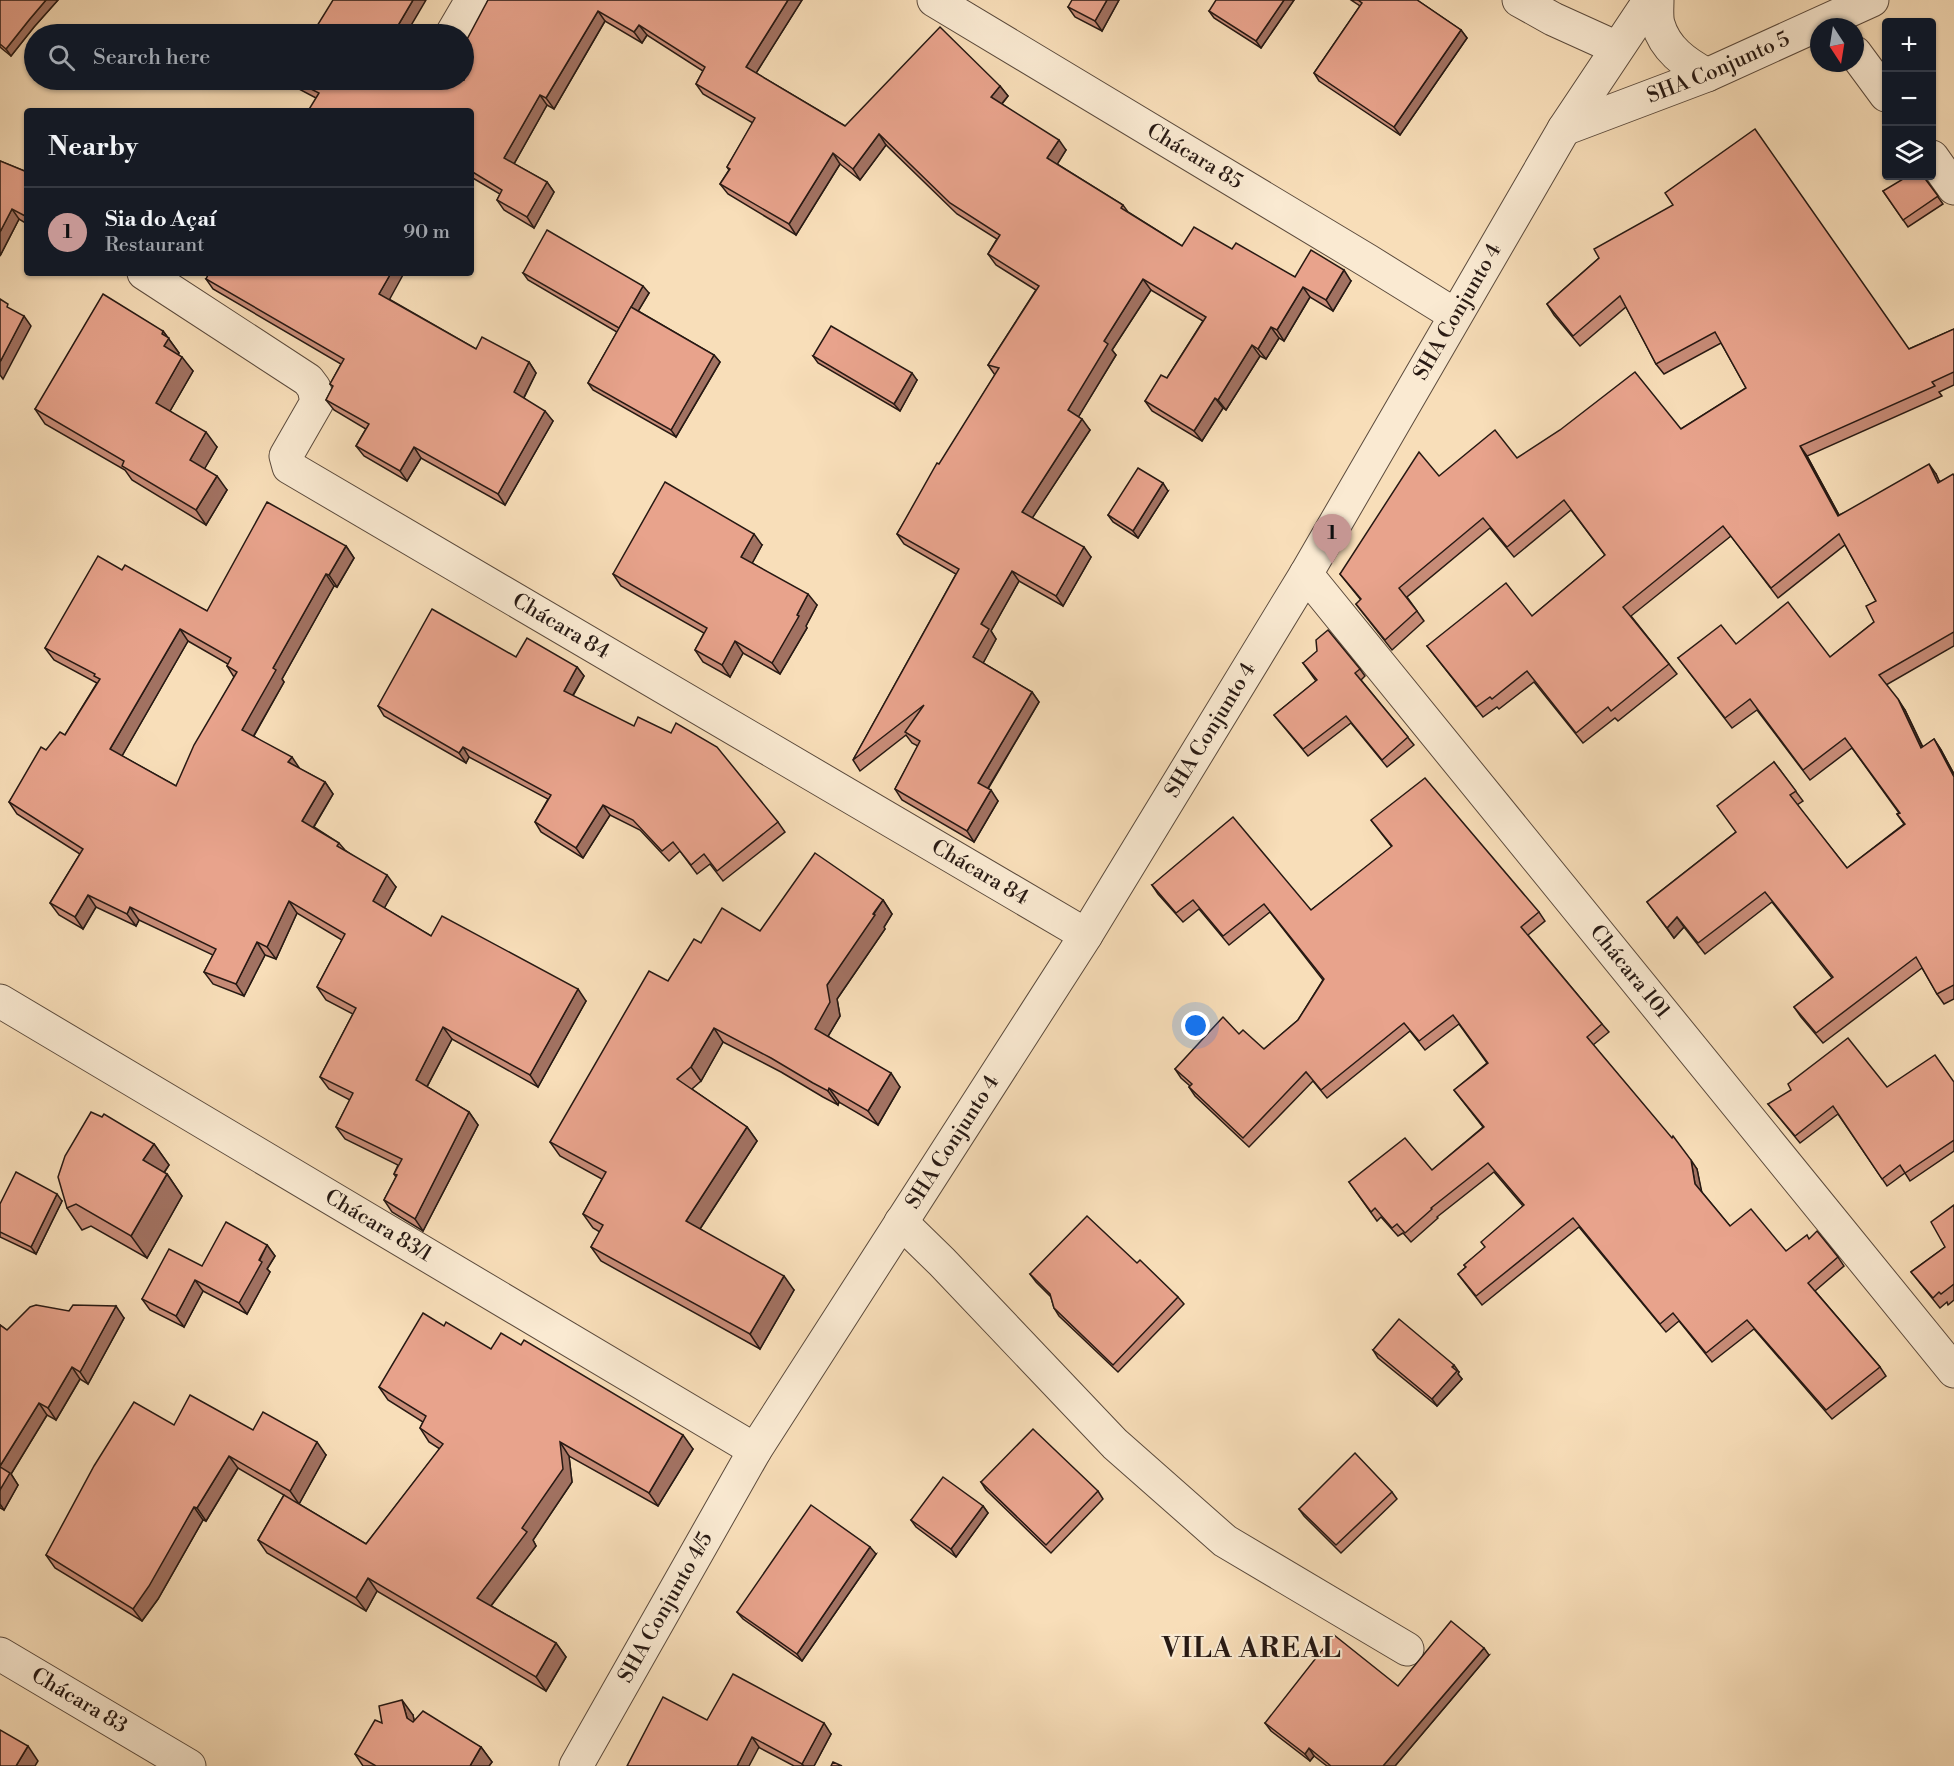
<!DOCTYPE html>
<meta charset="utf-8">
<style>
body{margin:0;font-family:"Libre Bodoni",serif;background:#20242c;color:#f1f3f6}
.controls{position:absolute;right:18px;top:18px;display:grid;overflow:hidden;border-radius:6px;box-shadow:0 2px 4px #0004}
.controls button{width:54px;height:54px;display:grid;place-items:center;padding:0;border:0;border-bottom:2px solid #363941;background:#171b24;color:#f1f3f6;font:30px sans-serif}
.compass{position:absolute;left:1810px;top:18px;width:54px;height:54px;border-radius:50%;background:#171b24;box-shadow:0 2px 4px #0004;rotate:168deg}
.you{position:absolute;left:1196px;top:1026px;width:21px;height:21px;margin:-15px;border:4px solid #fff;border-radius:50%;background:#1a73e8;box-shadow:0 0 0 9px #1a73e833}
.badge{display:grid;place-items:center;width:39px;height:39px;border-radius:50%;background:#c59692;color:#111;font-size:20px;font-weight:700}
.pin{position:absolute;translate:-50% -50px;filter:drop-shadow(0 2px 3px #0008)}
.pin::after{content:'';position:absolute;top:32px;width:21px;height:18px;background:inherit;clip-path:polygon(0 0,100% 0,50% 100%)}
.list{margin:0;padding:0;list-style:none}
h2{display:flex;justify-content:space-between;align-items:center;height:78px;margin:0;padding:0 24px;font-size:26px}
h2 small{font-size:20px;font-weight:400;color:#9ea1a6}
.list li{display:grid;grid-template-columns:39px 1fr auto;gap:18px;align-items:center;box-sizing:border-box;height:90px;padding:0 24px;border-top:2px solid #363941}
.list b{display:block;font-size:22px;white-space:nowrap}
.list p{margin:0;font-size:20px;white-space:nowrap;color:#9ea1a6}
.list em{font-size:20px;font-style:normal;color:#9ea1a6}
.icon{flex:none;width:33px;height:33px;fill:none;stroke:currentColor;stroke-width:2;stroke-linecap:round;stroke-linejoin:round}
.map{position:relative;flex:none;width:1954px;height:1766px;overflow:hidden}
.search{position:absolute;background:#171b24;box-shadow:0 2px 4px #0004;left:24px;top:24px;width:450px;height:66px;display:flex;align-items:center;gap:15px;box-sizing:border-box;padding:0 21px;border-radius:33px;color:#9ea1a6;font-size:22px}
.panel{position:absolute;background:#171b24;box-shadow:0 2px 4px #0004;left:24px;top:108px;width:450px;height:168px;border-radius:6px}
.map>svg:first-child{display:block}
</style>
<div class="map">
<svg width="1954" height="1766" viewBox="0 0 1954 1766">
<rect width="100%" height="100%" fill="#f8deb9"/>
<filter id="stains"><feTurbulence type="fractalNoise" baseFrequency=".00333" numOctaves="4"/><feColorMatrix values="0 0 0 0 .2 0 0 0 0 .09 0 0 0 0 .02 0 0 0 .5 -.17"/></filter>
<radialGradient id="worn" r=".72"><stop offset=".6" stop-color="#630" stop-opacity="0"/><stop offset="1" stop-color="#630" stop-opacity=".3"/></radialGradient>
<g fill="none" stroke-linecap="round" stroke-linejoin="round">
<defs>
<g id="minor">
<path id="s1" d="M934,0L1368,261L1455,315"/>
<path d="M1519,0L1553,19L1617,48"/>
<path d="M452,34L472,0"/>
<path d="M1855,53L1886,95"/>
<path d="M1932,157L1954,188"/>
<path id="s2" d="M144,273L308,380L314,388L317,402L286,456L289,467L1086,935"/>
<path id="s3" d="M1306,574L1954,1371"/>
<path id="s4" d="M0,1001L755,1450"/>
<path d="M901,1222L942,1262L1115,1444L1225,1541L1407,1649"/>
<path id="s5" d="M0,1654L189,1766"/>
</g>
<g id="tertiary">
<path d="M1657,0C1657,7 1656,17 1658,24C1665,49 1685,63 1707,75"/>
<path id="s6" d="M1564,129L1707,75L1872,0"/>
<path id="s7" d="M576,1766L755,1450L1086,935L1306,574L1564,129L1650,0"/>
</g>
</defs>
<use href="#minor" stroke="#5b4a3c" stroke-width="35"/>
<use href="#tertiary" stroke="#5b4a3c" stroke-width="35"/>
<use href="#minor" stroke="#faead2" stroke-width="33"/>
<use href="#tertiary" stroke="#faead2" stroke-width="33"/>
</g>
<g fill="#c88c78" stroke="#271913" stroke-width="1.5" fill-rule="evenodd">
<path d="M0,0H58L34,27L11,56L0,47Z"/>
<path d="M488,0H802L756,73L845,126L1000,86L1008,96L1002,104L1066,150L1057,164L1123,205L1128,212L1182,246L1232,249L1295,277L1351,281L1333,311L1310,297L1284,341L1279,338L1266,359L1260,356L1226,410L1223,408L1202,441L1152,411L1145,401L1167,378L1203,321L1151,290L1112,350L1116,355L1078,417L1090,430L1032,518L1091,557L1063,606L1019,581L991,631L996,639L983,663L1032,692L1039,702L988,789L998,801L974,842L902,800L895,789L918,746L912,743L906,735L860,771L853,760L956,574L904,544L897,534L995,375L988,365L1036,290L996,265L988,254L997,239L957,214L886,145L860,180L840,164L796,235L728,194L720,184L729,170L727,167L753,123L703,94L696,84L703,71L647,35L642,43L605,21L554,109L547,105L514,164L547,182L554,192L534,228L504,210L497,200L500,194L471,177V111L316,98L295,87L290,80H464Z"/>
<path d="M1119,0L1102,31L1075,17L1068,7Z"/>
<path d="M1294,0L1261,48L1214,18L1209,11Z"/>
<path d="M1351,0H1417L1461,30L1467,38L1400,135L1319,81L1314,73L1360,6Z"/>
<path d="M0,161L27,172V224L19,219L0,256Z"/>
<path d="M1923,176L1943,204L1908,227L1883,191Z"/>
<path d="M1599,258L1909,349L1954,329V385L1939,392L1942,396L1807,456L1839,515L1936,474L1939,482L1954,476V646L1886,685L1905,710L1923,747L1934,739L1941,750L1954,774V999L1944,1004L1937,994L1922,968L1823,1043L1801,1017L1794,1007L1832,978L1772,902L1705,954L1684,927L1674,938L1647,902L1736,832L1774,762L1803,801L1797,805L1847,868L1904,824L1897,814L1899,813L1852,748L1810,780L1757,710L1732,728L1678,658L1736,644L1830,657L1874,622L1876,601L1845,545L1778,598L1731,536L1631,616L1677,674L1618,721L1615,718L1583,743L1534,682L1499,709L1497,707L1483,717L1427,646L1532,616L1605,555L1571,510L1514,557L1490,528L1407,597L1424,621L1392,650L1356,604L1361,600L1340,574L1439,476L1517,458L1681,429L1746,388L1721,343L1664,374L1656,364L1626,307L1580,346L1554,315L1547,304Z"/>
<path d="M523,273L649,293L638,311L714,355L720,362L676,437L593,390L588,383L617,332L528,280Z"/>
<path d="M206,279L389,299L476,349L529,362L536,373L524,398L553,421L505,505L421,458L407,481L364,456L356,446L366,429L334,410L326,400L333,387L330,384L341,364L213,289Z"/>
<path d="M163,331L179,353L178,354L193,371L170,411L217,447L204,469L227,490L206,525L132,480L125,470L45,424L35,409Z"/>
<path d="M813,356L917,380L900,411L818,363Z"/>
<path d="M1168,491L1138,538L1113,522L1108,515Z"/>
<path d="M762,545L752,563L817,605L806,626L807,628L780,674L743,653L730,677L703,662L695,650L704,633L621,586L613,574Z"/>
<path d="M346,546L354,558L337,587L334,586L282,679L284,682L254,736L300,769L325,782L333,794L314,827L339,843L345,850L396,887L384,908L431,936L586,1001L538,1087L452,1039L427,1087L469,1112L478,1125L423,1231L392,1212L384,1200L396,1177L394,1174L398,1165L345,1139L336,1127L350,1100L329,1089L320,1077L353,1014L326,1000L317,987L342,940L297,913L276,959L265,955L244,996L213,984L204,972L213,955L139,920L136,926L96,907L83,929L59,915L50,903L80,854L17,814L9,802L46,750L65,735L97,683L54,660L45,648L122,570L207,611ZM188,641L228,664L227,666L234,677L176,786L122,756Z"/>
<path d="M516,657L577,667L584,676L573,696L778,822L785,832L723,881L710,864L697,874L680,851L669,861L640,830L610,815L583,858L541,832L535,822L548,799L469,757L466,763L384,716L378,706Z"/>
<path d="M1303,663L1360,669L1365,676L1361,680L1414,745L1387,767L1351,723L1308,756L1274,715L1316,681Z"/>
<path d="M1371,820L1539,912L1545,921L1528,935L1602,1024L1609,1032L1593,1045L1697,1169L1701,1191L1730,1226L1786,1251L1809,1239L1838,1257L1844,1266L1815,1291L1880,1367L1886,1376L1832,1419L1754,1329L1712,1362L1679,1321L1666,1332L1579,1227L1482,1305L1458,1274L1466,1267L1464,1265L1485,1248L1523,1206L1494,1172L1437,1217L1438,1218L1411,1242L1403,1233L1398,1236L1381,1217L1377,1221L1349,1182L1432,1170L1483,1127L1454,1090L1487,1063L1459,1024L1425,1050L1410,1031L1327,1098L1313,1081L1249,1147L1195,1096L1189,1087L1190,1086L1181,1078L1175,1069L1239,1034L1264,1049L1298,1020L1323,980L1270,912L1229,945L1199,909L1183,922L1158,894L1152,885L1311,910L1392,847Z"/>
<path d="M883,900L892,914L884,927L885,929L837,999L840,1016L828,1036L900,1087L878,1125L839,1102L838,1105L823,1097L781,1072L723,1042L701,1081L692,1089L747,1127L757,1141L700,1229L794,1290L760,1349L601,1261L591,1247L600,1232L593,1228L583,1214L602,1179L560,1156L550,1142L668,981L701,943L760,931Z"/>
<path d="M1954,1082V1151L1910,1181L1905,1173L1887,1186L1838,1114L1800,1143L1768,1104L1887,1087Z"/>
<path d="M154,1144L169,1165L164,1173L167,1174L182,1196L147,1258L91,1226L82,1230L67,1208Z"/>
<path d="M62,1201L36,1254L0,1237V1204Z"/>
<path d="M1954,1205V1300L1948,1305L1947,1302L1940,1308L1911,1272L1945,1247Z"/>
<path d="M267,1245L275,1256L267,1269L270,1272L247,1314L203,1291L184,1327L150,1310L142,1299L202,1266Z"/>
<path d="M1137,1263L1178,1297L1184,1304L1118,1372L1059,1316L1054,1308L1051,1297L1036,1282L1030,1274Z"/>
<path d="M69,1311L124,1318L88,1384L80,1379L56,1420L47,1415L11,1474L18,1485L4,1510L0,1508V1325L7,1330Z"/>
<path d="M444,1326L693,1449L658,1506L569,1456L572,1482L533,1540L536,1546L491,1606L556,1643L566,1657L546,1691L377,1591L366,1611L267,1553L258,1540L284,1495L238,1468L206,1521L203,1520L158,1599L142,1621L55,1568L46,1555L174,1425L253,1430L326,1455L299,1504L366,1544L440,1449L429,1442L420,1428L423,1422L388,1400L379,1387Z"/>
<path d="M1373,1350L1459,1372L1458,1374L1462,1379L1437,1406L1378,1358Z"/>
<path d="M981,1482L1098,1491L1103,1499L1051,1553L986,1490Z"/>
<path d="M1392,1492L1397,1499L1341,1553L1304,1516L1299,1509Z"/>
<path d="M983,1506L988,1513L956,1557L916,1527L911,1520Z"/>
<path d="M876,1554L802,1661L743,1619L737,1612Z"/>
<path d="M1489,1655L1395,1766H1327L1314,1756L1310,1761L1271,1731L1265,1723L1398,1686Z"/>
<path d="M413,1715L414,1721L481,1747L492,1762L489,1766H363L355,1754L382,1723Z"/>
<path d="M707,1720L831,1734L814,1766H794Z"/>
</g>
<g fill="#a27262" stroke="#271913" stroke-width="1.5">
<path d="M46,0H58L34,27L11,56L6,49L29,20Z"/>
<path d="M413,0H426L406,34H393Z"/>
<path d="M788,0H802L753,78L746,67Z"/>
<path d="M1107,0H1119L1102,31L1095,21Z"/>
<path d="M1284,0H1294L1261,48L1256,41Z"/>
<path d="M598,11L605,21L554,109L546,98Z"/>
<path d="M639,25L647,35L642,43L634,32Z"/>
<path d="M1461,30L1467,38L1400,135L1394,127Z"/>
<path d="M1000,86L1008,96L999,107L991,97Z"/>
<path d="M540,95L547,105L511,169L504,158Z"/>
<path d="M879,134L886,145L860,180L853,169Z"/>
<path d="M1059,140L1066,150L1055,168L1047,158Z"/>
<path d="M833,153L840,164L796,235L789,224Z"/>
<path d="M547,182L554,192L534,228L527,217Z"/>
<path d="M12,209L19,219L0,256V232Z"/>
<path d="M1344,270L1351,281L1333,311L1326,300Z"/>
<path d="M391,273H404L387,304L379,294Z"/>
<path d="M1143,279L1151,290L1112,350L1116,355L1076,421L1068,410L1104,341Z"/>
<path d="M643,286L649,293L624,335L619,328Z"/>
<path d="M1303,287L1310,297L1284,341L1277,330Z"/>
<path d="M24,316L31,326L3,379L0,375V362Z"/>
<path d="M1271,327L1279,338L1266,359L1258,349Z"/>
<path d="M163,331L179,353L174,360L164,346L162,334Z"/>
<path d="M1252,345L1260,356L1226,410L1218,400Z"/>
<path d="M714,355L720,362L676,437L671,430Z"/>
<path d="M182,357L193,371L166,418L156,403Z"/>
<path d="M529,362L536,373L521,403L514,392Z"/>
<path d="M912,373L917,380L900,411L894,404Z"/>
<path d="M1215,398L1223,408L1202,441L1194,431Z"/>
<path d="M545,411L553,421L505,505L498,494Z"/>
<path d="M1082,419L1090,430L1029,523L1022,512Z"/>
<path d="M206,432L217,447L201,475L190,460Z"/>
<path d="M1800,446L1807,456L1845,526L1838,516Z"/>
<path d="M414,447L421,458L407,481L400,471Z"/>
<path d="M1929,464L1936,474L1945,493L1938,483Z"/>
<path d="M217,476L227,490L206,525L196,510Z"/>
<path d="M1163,483L1168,491L1138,538L1133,531Z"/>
<path d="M754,534L762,545L749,569L741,557Z"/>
<path d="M346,546L354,558L337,587L329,575Z"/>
<path d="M1084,547L1091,557L1063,606L1056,596Z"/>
<path d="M1012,571L1019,581L991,631L996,639L981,667L973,657L981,624Z"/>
<path d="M326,574L334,586L282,679L284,682L250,742L242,730L273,668Z"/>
<path d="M808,594L817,605L806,626L807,628L780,674L772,663Z"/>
<path d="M180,629L188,641L119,761L110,749Z"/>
<path d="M735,641L743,653L730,677L722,665Z"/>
<path d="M577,667L584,676L570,700L564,691Z"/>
<path d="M1032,692L1039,702L985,793L978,783Z"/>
<path d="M1898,699L1905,710L1928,759L1921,748Z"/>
<path d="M1934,739L1941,750L1954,774V777Z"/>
<path d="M463,747L469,757L466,763L459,753Z"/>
<path d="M292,757L300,769L288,762Z"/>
<path d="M325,782L333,794L310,833L302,821Z"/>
<path d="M991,790L998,801L974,842L967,831Z"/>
<path d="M603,805L610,815L583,858L576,848Z"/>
<path d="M387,875L396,887L381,914L373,901Z"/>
<path d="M88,895L96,907L83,929L75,917Z"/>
<path d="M883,900L892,914L884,927L885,929L837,999L840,1016L824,1043L815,1029L827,985Z"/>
<path d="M289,901L297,913L276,959L267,947Z"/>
<path d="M130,907L139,920L136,926L127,914Z"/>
<path d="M1677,917L1684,927L1674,938L1667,928Z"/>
<path d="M257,942L265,955L244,996L236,984Z"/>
<path d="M578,989L586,1001L538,1087L530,1075Z"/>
<path d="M443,1027L452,1039L424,1092L416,1080Z"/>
<path d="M714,1028L723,1042L701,1081L691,1067Z"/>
<path d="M891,1073L900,1087L878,1125L868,1111Z"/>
<path d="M829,1088L839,1102L838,1105L828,1091Z"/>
<path d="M469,1112L478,1125L423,1231L415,1219Z"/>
<path d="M747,1127L757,1141L696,1235L686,1221Z"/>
<path d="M154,1144L169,1165L158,1181L143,1160Z"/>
<path d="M1691,1160L1697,1169L1702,1193L1695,1184Z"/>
<path d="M167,1174L182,1196L147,1258L131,1236Z"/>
<path d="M57,1194L62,1201L36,1254L31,1247Z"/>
<path d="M267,1245L275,1256L267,1269L270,1272L247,1314L239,1303Z"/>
<path d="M784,1276L794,1290L760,1349L750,1334Z"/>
<path d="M195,1280L203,1291L184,1327L176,1316Z"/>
<path d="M116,1306L124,1318L88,1384L80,1372Z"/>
<path d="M1454,1365L1459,1372L1458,1374L1462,1379L1437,1406L1432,1399Z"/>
<path d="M72,1367L80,1379L56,1420L48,1408Z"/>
<path d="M39,1403L47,1415L11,1474L18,1485L4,1510L0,1504V1466Z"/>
<path d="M683,1435L693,1449L658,1506L649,1493Z"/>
<path d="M317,1442L326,1455L299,1504L290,1491Z"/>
<path d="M560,1442L569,1456L572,1482L533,1540L536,1546L487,1611L477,1598L522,1528Z"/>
<path d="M229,1456L238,1468L206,1521L197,1508Z"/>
<path d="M983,1506L988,1513L956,1557L951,1549Z"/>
<path d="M194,1507L203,1520L158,1599L142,1621L133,1609Z"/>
<path d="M870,1547L876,1554L802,1661L797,1654Z"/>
<path d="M368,1578L377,1591L366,1611L356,1598Z"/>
<path d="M556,1643L566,1657L546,1691L536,1677Z"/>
<path d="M1484,1648L1489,1655L1395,1766H1383Z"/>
<path d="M402,1700L413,1715L417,1733L407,1718Z"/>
<path d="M824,1723L831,1734L814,1766H804L802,1764Z"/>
<path d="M752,1737L759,1747L749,1766H737Z"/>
<path d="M28,1746L38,1761L35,1766H16Z"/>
<path d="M481,1747L492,1762L489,1766H470Z"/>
<path d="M1309,1748L1314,1756L1310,1761L1305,1754Z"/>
</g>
<g fill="#e8a38c" stroke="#271913" stroke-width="1.5" fill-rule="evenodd">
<path d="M0,0H46L29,20L6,49L0,44Z"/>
<path d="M333,0H413L393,34H312Z"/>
<path d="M488,0H788L746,67L845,126L940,27L1000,86L991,97L1059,140L1047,158L1123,205L1121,208L1182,246L1194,227L1232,249L1236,243L1295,277L1311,250L1344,270L1326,300L1303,287L1277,330L1271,327L1258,349L1252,345L1218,400L1215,398L1194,431L1145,401L1161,375L1167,378L1206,317L1143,279L1104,341L1108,344L1068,410L1082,419L1022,512L1084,547L1056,596L1012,571L981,624L989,629L973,657L1032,692L978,783L991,790L967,831L895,789L920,741L905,732L924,705L853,760L959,569L897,534L937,463L939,464L999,368L988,365L1039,286L988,254L1000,235L950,203L879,134L853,169L833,153L789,224L720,184L730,169L727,167L755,118L696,84L705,67L639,25L634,32L598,11L546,98L540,95L504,158L547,182L527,217L497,200L502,190L471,171V111H308L319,93L293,80H464V45Z"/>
<path d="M1072,0H1107L1095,21L1068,7Z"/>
<path d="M1216,0H1284L1256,41L1209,11Z"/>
<path d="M1358,0H1417L1461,30L1394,127L1314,73L1362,3Z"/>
<path d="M1755,129L1909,349L1954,329V372L1932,382L1935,386L1800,446L1838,516L1929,464L1938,483L1953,474L1954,476V632L1879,675L1898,699L1921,748L1934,739L1954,777V985L1937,994L1916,957L1816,1033L1794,1007L1833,977L1765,892L1698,943L1677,917L1667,928L1647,902L1736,832L1717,806L1774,762L1796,791L1790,795L1847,868L1905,824L1897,814L1900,813L1845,738L1803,770L1750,699L1725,718L1678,658L1721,625L1736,644L1788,602L1830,657L1874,622L1866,606L1876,601L1839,534L1771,588L1723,526L1623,607L1669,664L1611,711L1608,707L1576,733L1527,671L1492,699L1490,697L1476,707L1427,646L1506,583L1532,616L1605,555L1564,500L1507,547L1483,518L1399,588L1417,611L1385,640L1356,604L1361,599L1340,574L1419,452L1439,476L1495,430L1517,458L1560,430L1635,372L1681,429L1746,388L1715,332L1656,364L1620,296L1573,336L1547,304L1599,258L1594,249L1673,205L1665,193Z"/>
<path d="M0,161L27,172V217L12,209L0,232Z"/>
<path d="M1908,176H1923L1938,196L1903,220L1883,191Z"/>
<path d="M547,230L643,286L619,328L523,273Z"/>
<path d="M209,273H391L379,294L476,349L482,337L529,362L514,392L545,411L498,494L414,447L400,471L356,446L369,424L326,400L333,386L330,384L344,359L206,279Z"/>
<path d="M103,294L163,331L162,334L169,338L164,346L182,357L156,403L206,432L190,460L217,476L196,510L122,466L124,461L35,409Z"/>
<path d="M0,299L8,304L7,307L24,316L0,362Z"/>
<path d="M631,307L714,355L671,430L588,383Z"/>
<path d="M831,326L912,373L894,404L813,356Z"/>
<path d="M1138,468L1163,483L1133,531L1108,515Z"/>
<path d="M665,482L754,534L741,557L808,594L797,615L799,616L772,663L735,641L722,665L695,650L707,628L613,574Z"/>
<path d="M267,502L346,546L329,575L326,574L273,668L276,670L242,730L292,757L288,762L325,782L302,821L339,843L337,846L387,875L373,901L431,936L442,916L578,989L530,1075L443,1027L416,1080L469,1112L415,1219L384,1200L397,1175L394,1174L402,1159L336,1127L353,1093L320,1077L356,1008L317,987L345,934L289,901L267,947L257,942L236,984L204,972L216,949L130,907L127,914L88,895L75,917L50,903L83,849L9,802L41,747L46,750L60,732L65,735L100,679L94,676L95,674L45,648L98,556L122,570L125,565L207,611ZM180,629L231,658L227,666L237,672L194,745L176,786L110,749Z"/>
<path d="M432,609L516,657L527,638L577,667L564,691L634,726L638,717L671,733L676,723L717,747L778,822L717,871L704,854L691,865L673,842L662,851L633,820L603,805L576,848L535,822L551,795L463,747L459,753L378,706Z"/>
<path d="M1328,630L1360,669L1355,673L1408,737L1382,760L1346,716L1303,749L1274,715L1317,680L1303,663L1317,651L1316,640Z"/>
<path d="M1425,778L1539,912L1521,927L1602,1024L1587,1037L1672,1138L1673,1136L1691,1160L1695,1184L1730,1226L1751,1209L1786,1251L1807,1235L1809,1239L1817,1231L1838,1257L1808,1283L1880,1367L1826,1410L1747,1320L1706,1353L1673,1313L1660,1324L1573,1218L1476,1296L1458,1274L1466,1267L1464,1265L1485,1247L1481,1242L1524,1205L1488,1163L1431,1208L1432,1209L1405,1233L1397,1224L1392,1228L1375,1208L1371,1212L1349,1182L1405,1138L1432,1170L1484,1127L1454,1090L1488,1063L1453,1015L1419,1041L1404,1023L1321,1090L1306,1072L1243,1138L1189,1087L1192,1084L1175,1069L1223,1017L1239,1034L1243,1030L1264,1049L1298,1020L1324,979L1264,904L1223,936L1193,900L1176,913L1152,885L1233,817L1311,910L1392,846L1371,820Z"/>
<path d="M815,853L883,900L873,914L875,915L827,985L830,1002L815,1029L891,1073L868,1111L829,1088L828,1091L813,1083L771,1058L714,1028L691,1067L677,1079L747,1127L686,1221L784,1276L750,1334L591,1247L603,1225L583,1214L606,1172L550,1142L649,971L668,981L694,939L701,943L722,908L760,931Z"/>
<path d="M1848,1038L1887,1087L1935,1055L1954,1082V1140L1905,1173L1900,1165L1882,1179L1833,1106L1795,1136L1768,1104L1791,1090L1788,1084Z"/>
<path d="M91,1112L102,1117L104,1114L154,1144L143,1160L167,1174L131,1236L76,1204L67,1208L58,1177L65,1156Z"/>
<path d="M16,1172L57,1194L31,1247L0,1232V1204Z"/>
<path d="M1954,1205V1284L1941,1294L1939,1292L1933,1298L1911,1272L1945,1247L1931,1222Z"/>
<path d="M1087,1216L1137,1263L1140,1260L1178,1297L1113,1365L1054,1308L1050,1294L1030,1274Z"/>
<path d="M226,1222L267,1245L259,1260L262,1262L239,1303L195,1280L176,1316L142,1299L169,1249L202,1266Z"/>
<path d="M36,1305L69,1311L73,1305L116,1306L80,1372L72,1367L48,1408L39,1403L0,1466V1325L7,1330L30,1307Z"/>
<path d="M423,1313L444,1326L446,1322L491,1349L501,1333L521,1345L524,1340L683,1435L649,1493L560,1442L563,1469L522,1528L527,1532L477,1598L556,1643L536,1677L368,1578L356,1598L258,1540L284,1495L366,1544L443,1444L420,1428L426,1416L379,1387Z"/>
<path d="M1399,1319L1454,1365L1452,1367L1457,1371L1432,1399L1373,1350Z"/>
<path d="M190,1395L253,1430L263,1412L317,1442L290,1491L229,1456L197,1508L194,1507L149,1586L133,1609L46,1555L94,1466L134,1402L174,1425Z"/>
<path d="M1033,1429L1098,1491L1046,1545L981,1482Z"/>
<path d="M1355,1453L1392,1492L1336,1545L1299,1509Z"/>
<path d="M0,1467L10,1473L0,1490Z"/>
<path d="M943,1477L983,1506L951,1549L911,1520Z"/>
<path d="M811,1505L870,1547L797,1654L737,1612Z"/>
<path d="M1451,1621L1484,1648L1383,1766H1331L1309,1748L1305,1754L1265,1723L1334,1635L1398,1686Z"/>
<path d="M733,1674L824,1723L802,1764L752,1737L737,1766H627L663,1697L707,1720Z"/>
<path d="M402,1700L407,1718L413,1722L423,1711L481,1747L470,1766H376L355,1754L375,1720L382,1723L379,1706Z"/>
<path d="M0,1730L28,1746L16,1766H0Z"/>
<path d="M833,1762L842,1766H831Z"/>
</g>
<g text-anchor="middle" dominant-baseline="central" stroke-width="4.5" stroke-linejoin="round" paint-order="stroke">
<g font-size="21" fill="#271913" stroke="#faead2">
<text stroke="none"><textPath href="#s6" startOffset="166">SHA Conjunto 5</textPath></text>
<text stroke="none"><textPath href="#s1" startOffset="304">Chácara 85</textPath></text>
<text stroke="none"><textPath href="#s7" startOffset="1701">SHA Conjunto 4</textPath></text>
<text stroke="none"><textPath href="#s2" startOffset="609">Chácara 84</textPath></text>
<text stroke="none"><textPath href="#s7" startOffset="1215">SHA Conjunto 4</textPath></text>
<text stroke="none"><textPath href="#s2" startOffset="1095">Chácara 84</textPath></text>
<text stroke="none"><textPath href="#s3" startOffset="513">Chácara 101</textPath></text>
<text stroke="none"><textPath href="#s7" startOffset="729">SHA Conjunto 4</textPath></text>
<text stroke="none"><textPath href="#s4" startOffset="440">Chácara 83/1</textPath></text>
<text stroke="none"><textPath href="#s7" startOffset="182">SHA Conjunto 4/5</textPath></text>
<text stroke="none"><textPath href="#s5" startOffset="92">Chácara 83</textPath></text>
</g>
<g font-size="27" font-weight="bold" letter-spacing="1.5" fill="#271913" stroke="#faead2">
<text x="1252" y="1649">VILA AREAL</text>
</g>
</g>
<rect width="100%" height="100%" filter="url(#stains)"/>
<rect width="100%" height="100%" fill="url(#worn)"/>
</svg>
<div class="controls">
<button>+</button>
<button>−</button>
<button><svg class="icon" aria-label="layers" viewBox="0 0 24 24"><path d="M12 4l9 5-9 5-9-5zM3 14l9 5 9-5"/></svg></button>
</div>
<svg class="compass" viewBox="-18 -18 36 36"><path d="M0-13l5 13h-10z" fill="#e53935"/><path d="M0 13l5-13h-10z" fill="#9ea1a6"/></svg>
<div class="you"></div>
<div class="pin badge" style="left:1332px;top:564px">1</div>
<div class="search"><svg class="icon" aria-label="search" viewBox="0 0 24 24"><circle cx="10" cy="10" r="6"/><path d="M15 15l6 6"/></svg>Search here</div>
<section class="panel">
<h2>Nearby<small></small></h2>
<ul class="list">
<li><span class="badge">1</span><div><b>Sia do Açaí</b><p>Restaurant</p></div><em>90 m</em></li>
</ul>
</section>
</div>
